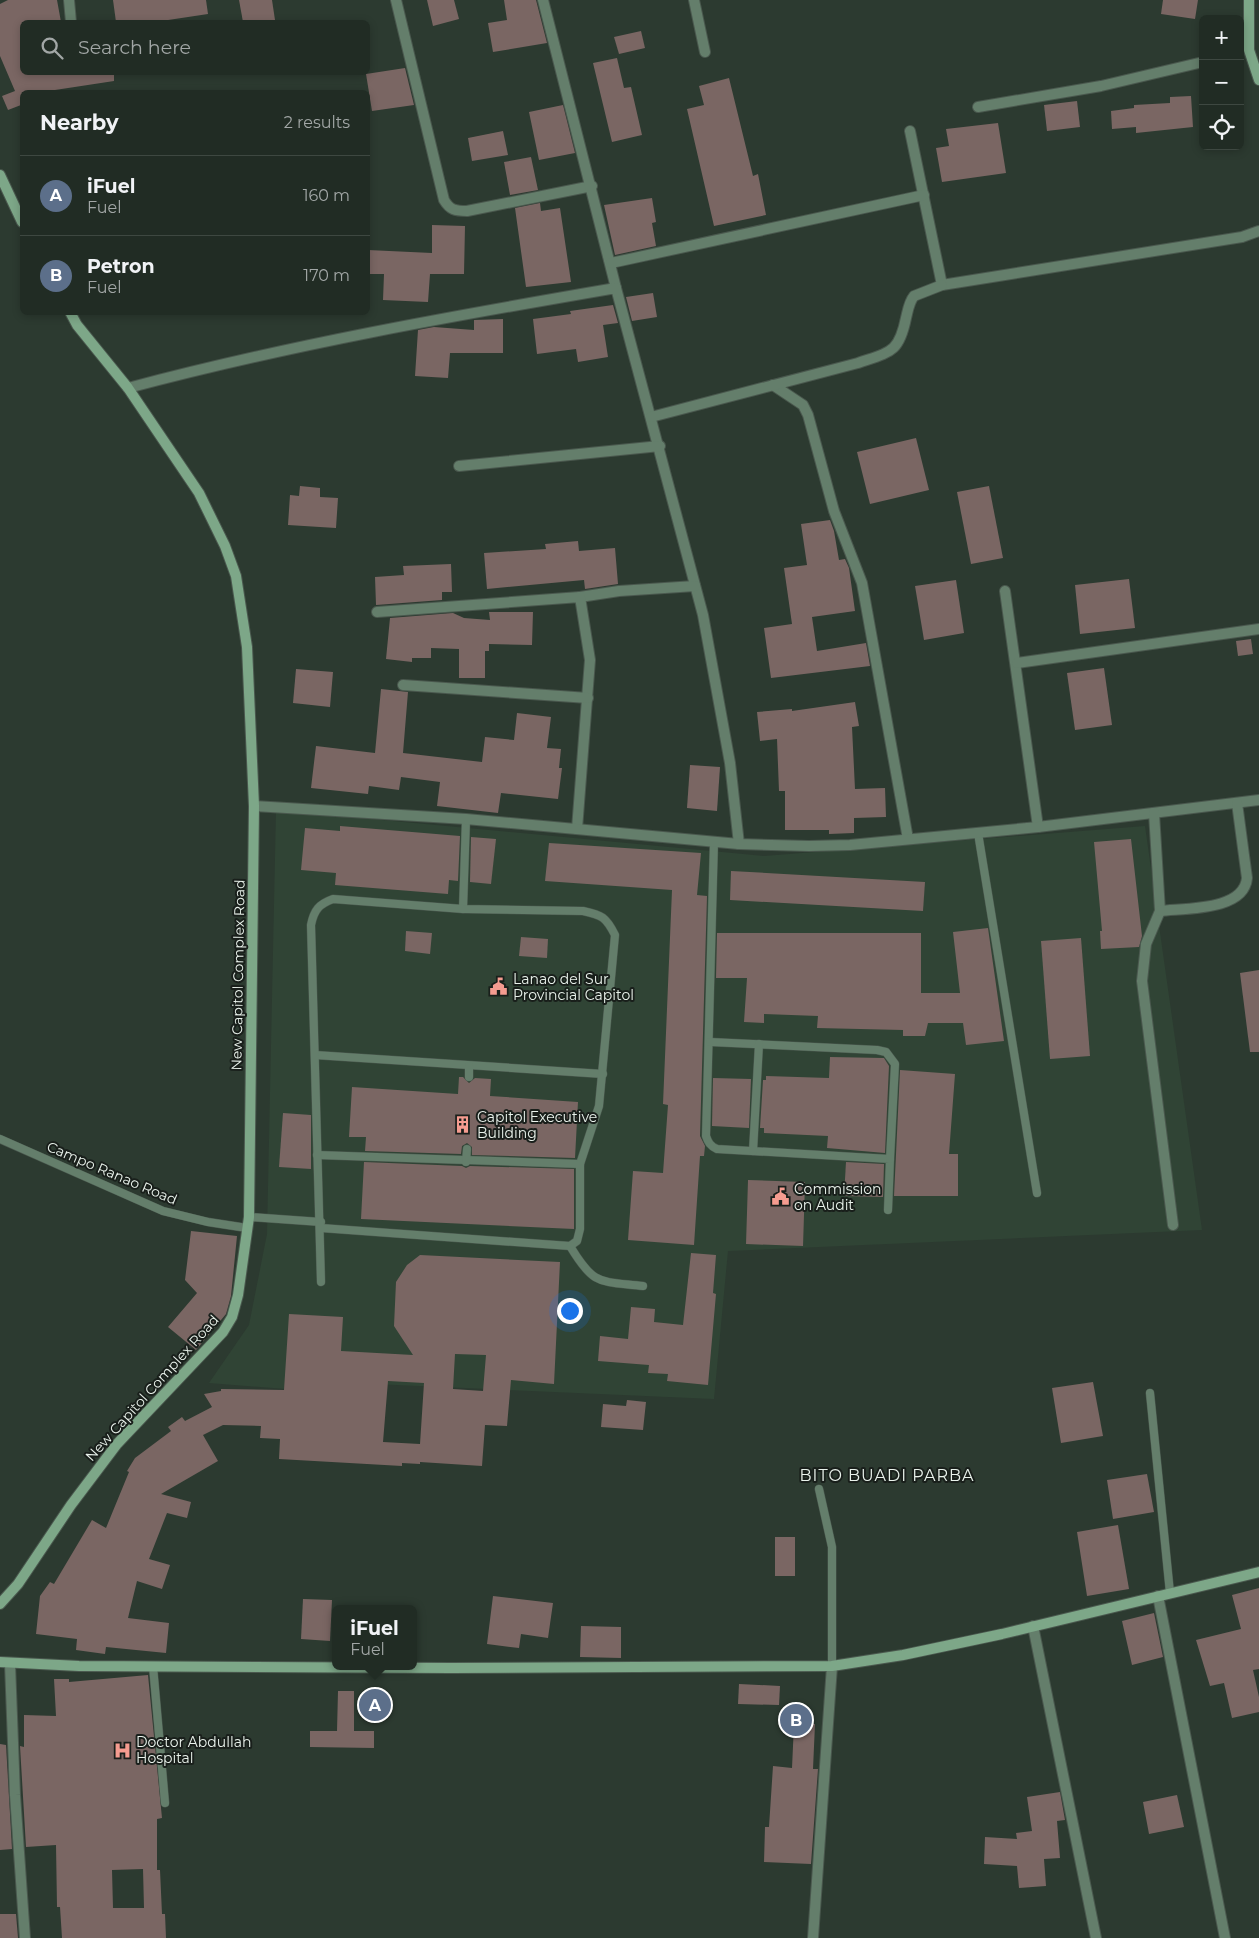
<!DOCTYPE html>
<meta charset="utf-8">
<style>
body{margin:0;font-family:Montserrat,sans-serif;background:#29342c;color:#f1f3f6}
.controls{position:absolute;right:15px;top:15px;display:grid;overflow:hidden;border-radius:8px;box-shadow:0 2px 8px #0003}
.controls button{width:45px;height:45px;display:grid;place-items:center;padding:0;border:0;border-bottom:1px solid #3e4841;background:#212c24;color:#f1f3f6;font:25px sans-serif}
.you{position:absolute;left:569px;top:1310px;width:18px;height:18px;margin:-12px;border:4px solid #fff;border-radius:50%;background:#1a73e8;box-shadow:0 0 0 8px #1a73e833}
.badge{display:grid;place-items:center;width:32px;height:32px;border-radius:50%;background:#8bbbb9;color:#fff;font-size:16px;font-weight:700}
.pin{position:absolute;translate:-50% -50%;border:2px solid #fff;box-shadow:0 1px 5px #0006}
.popup{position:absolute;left:332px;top:1605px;width:85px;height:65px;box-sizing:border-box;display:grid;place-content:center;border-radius:8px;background:#212c24;filter:drop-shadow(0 1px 4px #0005);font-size:16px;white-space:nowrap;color:#a2a7a6}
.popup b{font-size:19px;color:#f1f3f6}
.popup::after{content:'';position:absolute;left:50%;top:100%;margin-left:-10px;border:10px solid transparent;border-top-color:#212c24}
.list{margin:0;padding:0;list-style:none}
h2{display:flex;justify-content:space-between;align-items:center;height:65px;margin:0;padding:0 20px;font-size:21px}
h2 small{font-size:16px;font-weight:400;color:#a2a7a6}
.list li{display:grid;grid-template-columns:32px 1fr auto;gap:15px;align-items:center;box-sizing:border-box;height:80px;padding:0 20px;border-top:1px solid #3e4841}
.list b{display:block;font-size:19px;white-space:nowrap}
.list p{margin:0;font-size:16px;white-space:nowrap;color:#a2a7a6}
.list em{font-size:16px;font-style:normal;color:#a2a7a6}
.icon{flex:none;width:28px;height:28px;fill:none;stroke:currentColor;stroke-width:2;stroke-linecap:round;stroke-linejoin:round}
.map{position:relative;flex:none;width:1259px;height:1938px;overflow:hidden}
.search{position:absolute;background:#212c24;box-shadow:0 2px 8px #0003;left:20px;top:20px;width:350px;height:55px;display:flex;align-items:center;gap:12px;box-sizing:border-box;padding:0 18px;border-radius:8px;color:#a2a7a6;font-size:19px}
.panel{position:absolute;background:#212c24;box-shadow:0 2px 8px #0003;left:20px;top:90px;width:350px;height:225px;border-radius:8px}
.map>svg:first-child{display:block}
</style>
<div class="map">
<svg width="1259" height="1938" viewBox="0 0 1259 1938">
<rect width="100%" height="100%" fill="#2c3a30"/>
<path fill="#304435" d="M276,810L764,856L1145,826L1202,1230L728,1251L714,1399L351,1383L350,1394L209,1383L249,1325L267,1234Z"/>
<g fill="#7a6663" fill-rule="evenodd">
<path d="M8,0H57L61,22H22V72H114V81L42,92H22V109L21,105L8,110L2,96L15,91L0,56V4Z"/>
<path d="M113,0H206L208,14L155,22H116Z"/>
<path d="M239,0H272L275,20L243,22Z"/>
<path d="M427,0H454L459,19L433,26Z"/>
<path d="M504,0H536L547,43L493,52L488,23L507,20Z"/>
<path d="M1163,0H1198L1195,19L1161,14Z"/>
<path d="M641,31L645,48L619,54L614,37Z"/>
<path d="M617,58L624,88L631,87L642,135L612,142L593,63Z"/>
<path d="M405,68L414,105L372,111L366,74Z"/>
<path d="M729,78L753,176L758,174L766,215L714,226L687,109L704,105L699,86Z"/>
<path d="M1191,96L1193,127L1136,133V127L1112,129L1111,111L1134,108V105L1170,103V97Z"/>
<path d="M1077,101L1080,127L1047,131L1044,105Z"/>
<path d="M563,105L575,153L539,160L529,112Z"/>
<path d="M998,123L1006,173L942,182L936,148L949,146L946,129Z"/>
<path d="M503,131L508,155L472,161L468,138Z"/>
<path d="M531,157L538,190L510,195L504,162Z"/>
<path d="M652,198L656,222L652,223L656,246L615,255L604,205Z"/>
<path d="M540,203L541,211L560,208L571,282L526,287L515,208Z"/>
<path d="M432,225L465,226L464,274H430L428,302L383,300L384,274H368V250L432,253Z"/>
<path d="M653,293L657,317L632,321L626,297Z"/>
<path d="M613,305L618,323L603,325L608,357L578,362L576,349L537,354L533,319L571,314L570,311Z"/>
<path d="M503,319V353H450L448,378L415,376L418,330L434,327L474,330V320Z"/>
<path d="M916,438L929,490L870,504L857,452Z"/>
<path d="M300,486L320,488V497L338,498L336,528L288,525L290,495L299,496Z"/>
<path d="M989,486L1003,558L971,564L957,492Z"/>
<path d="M830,520L834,531L839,560L845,559L849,568L855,611L812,617L817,651L866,643L870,666L771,678L764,628L792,624L784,568L807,565L801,524Z"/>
<path d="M578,541L579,551L615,548L618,584L585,589L584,580L487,589L484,553L546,549L545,544Z"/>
<path d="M451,564L452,592H442V600L376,605L375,577L404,575L403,566Z"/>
<path d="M1129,579L1135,628L1080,634L1075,585Z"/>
<path d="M956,580L964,633L924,640L915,586Z"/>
<path d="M489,612H533L532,645L489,644V651H485V678H459V649L431,648V658H412V662L386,659L390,618L453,613L464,618L490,620Z"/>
<path d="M1251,639L1253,654L1238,656L1236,641Z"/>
<path d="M1104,668L1112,725L1075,730L1067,673Z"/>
<path d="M296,669L333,672L330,707L293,703Z"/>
<path d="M381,689L408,692L403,753L482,762L485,737L514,740L517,713L551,717L547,748L561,749L559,768H562L558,799L501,793L498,813L437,806L440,782L401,777L399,790L369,786L368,794L311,788L316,746L375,753Z"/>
<path d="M855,702L859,726L852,727L855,789L885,788L886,817L854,818V833L829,834V830H785V791H779L777,739L760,741L757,712L792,709V711Z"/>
<path d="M690,765L720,767L717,811L687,808Z"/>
<path d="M340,826L460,836L458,881L449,880L448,894L335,885L336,873L301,870L305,828L340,831Z"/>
<path d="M471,837L496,839L491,884L470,882Z"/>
<path d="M1131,839L1142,936L1139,947L1101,949L1100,931H1102L1094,842Z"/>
<path d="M549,843L701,853L697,895L707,896L700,1136L705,1146L704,1156H700L694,1245L628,1240L633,1171L663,1173L668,1105L663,1104L672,890L545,881Z"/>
<path d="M731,871L925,882L923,911L730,900Z"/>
<path d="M988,928L1004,1041L966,1045L963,1023H928L925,1036H903V1030L817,1028L818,1016L764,1014V1023L744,1022L747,978H716L717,933H921V993H960L953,932Z"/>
<path d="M406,931L432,933L430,954L405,951Z"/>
<path d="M521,937L548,939L547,958L519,956Z"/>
<path d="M1081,938L1090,1056L1050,1059L1041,941Z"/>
<path d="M1259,970V1052H1250L1240,973Z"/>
<path d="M830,1057L884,1058L889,1066L885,1153L827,1148L828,1136L764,1133V1128H760L763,1080H766V1076L829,1078Z"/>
<path d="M900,1070L955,1074L949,1154H958V1196H894Z"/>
<path d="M459,1077H463L469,1083L475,1078L491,1079L490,1096L578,1102L575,1158L472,1155V1147L467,1143L462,1146L461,1154L365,1151L366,1137H349L352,1087L458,1094Z"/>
<path d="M713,1078L751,1079L749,1128L712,1126Z"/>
<path d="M283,1113L311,1115V1169L279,1167Z"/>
<path d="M364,1162L462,1166L466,1168L470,1166L574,1169V1229L361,1219Z"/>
<path d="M846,1162L884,1164L883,1197L844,1196Z"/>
<path d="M748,1180L805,1182L803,1246L746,1244Z"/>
<path d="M191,1231L237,1236L231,1296L226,1314L196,1350L168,1327L197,1293L185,1280Z"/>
<path d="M691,1253L716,1255L713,1293L716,1294L708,1385L667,1381L668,1374L648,1373L649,1365L598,1361L600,1336L628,1339L631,1307L655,1309L654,1322L683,1325Z"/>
<path d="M420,1255L560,1262L554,1384L511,1380L507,1426L485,1425L482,1466L420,1462V1464L402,1463V1466L279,1459L280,1439L260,1438L261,1426L223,1425L203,1435L218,1461L161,1494L191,1502L187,1518L167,1513L149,1559L170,1565L162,1589L137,1581L128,1618L169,1623L166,1653L106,1647L105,1654L76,1650L77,1639L36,1634L40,1596L50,1582L54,1584L92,1520L106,1528L129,1472L127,1471L135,1458L171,1431L168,1427L182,1417L185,1421L212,1407L204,1394L221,1391V1389L284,1390L289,1314L343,1317L341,1351L413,1355L394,1326L396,1282L407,1265ZM455,1354L486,1355L483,1391L453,1389ZM388,1381L424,1383L420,1444L383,1442Z"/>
<path d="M1093,1382L1103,1436L1061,1443L1052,1388Z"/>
<path d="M627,1400L646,1402L643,1430L601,1427L603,1404L626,1406Z"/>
<path d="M1147,1474L1154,1512L1113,1519L1107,1480Z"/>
<path d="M1118,1525L1129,1589L1087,1596L1077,1532Z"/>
<rect x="775" y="1537" width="20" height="39"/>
<path d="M1259,1588V1669L1253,1670L1259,1697V1712L1232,1718L1224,1683L1210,1686L1196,1640L1241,1629L1232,1595Z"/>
<path d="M493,1596L553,1603L548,1638L521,1634L519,1648L487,1644Z"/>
<path d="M303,1599L332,1600L330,1641L301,1639Z"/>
<path d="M1154,1613L1163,1657L1132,1665L1122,1621Z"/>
<path d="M581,1626L621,1627V1658L580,1657Z"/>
<path d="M148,1675L162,1818L157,1819V1870H160L162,1914H165L166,1938H62L60,1907H57L56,1845L26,1847L20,1746L24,1747V1715L56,1716L54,1679H69V1682ZM143,1869L144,1908H113L112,1870Z"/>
<path d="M739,1684L780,1686L779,1705L738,1704Z"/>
<path d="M338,1691H354V1731H374V1748L310,1747V1731H337Z"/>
<path d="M794,1724H815L813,1769H818L811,1864L764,1862L765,1827H769L773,1766L792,1768Z"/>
<path d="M0,1744L6,1745L12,1849L0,1850Z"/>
<path d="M1060,1792L1065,1820L1057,1821L1060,1858L1044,1859L1046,1886L1019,1888L1017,1866L984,1864L985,1837L1017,1839L1016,1833L1032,1831L1027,1797Z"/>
<path d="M1177,1795L1184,1827L1149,1834L1143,1802Z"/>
<path d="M0,1914H16L18,1938H0Z"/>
</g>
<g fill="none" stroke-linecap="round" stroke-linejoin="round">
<defs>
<g id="lane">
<path d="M978,833L1037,1193"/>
<path d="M714,841L706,1136C708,1142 710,1146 717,1149L890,1159L888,1210"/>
<path d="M463,909L466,819"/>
<path d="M710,1042L877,1050L886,1052L895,1064L890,1159"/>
<path d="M315,1055L603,1074"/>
<path d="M469,1077V1066"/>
<path d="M0,1139L163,1211L208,1222L247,1228"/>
<path d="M753,1151L759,1044"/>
<path d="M317,1155L580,1164"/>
<path d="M466,1162L467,1149"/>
<path d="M249,1217L321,1222"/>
<path d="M321,1228L570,1246L577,1241L580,1229V1164L599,1106L615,935C606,917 602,915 583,911L463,909L333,899C319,904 314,910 311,925L321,1282"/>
<path d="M570,1246C594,1286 599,1281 643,1286"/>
<path d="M1150,1393L1170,1593"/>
<path d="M819,1489L832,1547V1666"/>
<path d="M153,1666L165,1803"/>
</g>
<g id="street">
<path d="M69,0L71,22"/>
<path d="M396,0L444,200C450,210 455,211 467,211L592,186"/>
<path d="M543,0L616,288"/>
<path d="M694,0L705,52"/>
<path d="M978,107L1101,86L1203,62"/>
<path d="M910,131L942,285L1242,237L1259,231"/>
<path d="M611,263L924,195"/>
<path d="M773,385L803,405L808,415L834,511L862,583L908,839"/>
<path d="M128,388C289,345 453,316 616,288L703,615L730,763L739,844"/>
<path d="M651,417L858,363C890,352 899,353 906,318C908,310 909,302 914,296L942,285"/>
<path d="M459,466L660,446"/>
<path d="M1005,591L1038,827"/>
<path d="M580,597L619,591L695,586"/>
<path d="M377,612L580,597L590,660L577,829"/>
<path d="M1017,663L1259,629"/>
<path d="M403,685L588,698"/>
<path d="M254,806L466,819L739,844L809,846L850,845L1038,827L1259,800"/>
<path d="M1154,813L1160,911L1146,944L1142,981L1173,1225"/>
<path d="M1160,911C1185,908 1244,911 1247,878L1237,803"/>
<path d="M1158,1596L1225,1938"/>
<path d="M1033,1626L1096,1938"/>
<path d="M10,1664L15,1795L25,1938"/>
<path d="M813,1938L832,1666"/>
</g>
<g id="secondary">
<path d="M1249,0V50L1259,80"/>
<path d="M0,175L22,222"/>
<path d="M0,1604L18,1584L71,1505L117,1444L223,1332L232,1317L238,1295L249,1217L254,806L247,647L236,576L225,546L199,493L128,388L77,325L70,312"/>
<path d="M0,1662L79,1666L451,1668L832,1666L903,1655L1002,1634L1259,1572"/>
</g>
</defs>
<use href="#lane" stroke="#4a584e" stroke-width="9"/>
<use href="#street" stroke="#4a584e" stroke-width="12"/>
<use href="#secondary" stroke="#4a584e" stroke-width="12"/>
<use href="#lane" stroke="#647e6b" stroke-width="8"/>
<use href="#street" stroke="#647e6b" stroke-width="10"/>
<use href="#secondary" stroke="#7da788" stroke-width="10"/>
</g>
<defs>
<symbol id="civic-bare" viewBox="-9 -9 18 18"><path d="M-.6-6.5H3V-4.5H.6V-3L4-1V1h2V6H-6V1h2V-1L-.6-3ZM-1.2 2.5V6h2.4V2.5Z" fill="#f59c90" stroke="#191f1b" stroke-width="2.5" paint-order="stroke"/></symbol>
<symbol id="building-bare" viewBox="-9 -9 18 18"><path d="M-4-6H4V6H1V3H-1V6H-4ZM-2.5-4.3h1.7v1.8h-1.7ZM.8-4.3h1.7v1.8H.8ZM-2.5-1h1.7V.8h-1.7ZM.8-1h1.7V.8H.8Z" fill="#f59c90" stroke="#191f1b" stroke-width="2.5" paint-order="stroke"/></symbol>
<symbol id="hospital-bare" viewBox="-9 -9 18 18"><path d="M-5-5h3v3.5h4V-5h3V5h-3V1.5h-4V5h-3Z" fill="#f59c90" stroke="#191f1b" stroke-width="2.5" paint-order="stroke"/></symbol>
</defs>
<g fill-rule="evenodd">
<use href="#civic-bare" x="486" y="974" width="25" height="25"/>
<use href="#building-bare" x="450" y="1112" width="25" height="25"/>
<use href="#civic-bare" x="768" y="1184" width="25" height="25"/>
<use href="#hospital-bare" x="110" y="1738" width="25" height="25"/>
</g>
<g text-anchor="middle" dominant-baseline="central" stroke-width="4" stroke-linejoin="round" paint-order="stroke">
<g font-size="14" fill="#eaf3ec" stroke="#191f1b">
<text transform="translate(238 975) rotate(-89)">New Capitol Complex Road</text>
<text transform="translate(112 1173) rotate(23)">Campo Ranao Road</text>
<text transform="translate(152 1388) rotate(-48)">New Capitol Complex Road</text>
</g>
<g font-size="14" fill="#eaf3ec" stroke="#191f1b" text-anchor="start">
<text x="513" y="979">Lanao del Sur<tspan x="513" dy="16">Provincial Capitol</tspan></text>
<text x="477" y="1117">Capitol Executive<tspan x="477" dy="16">Building</tspan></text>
<text x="794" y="1189">Commission<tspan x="794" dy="16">on Audit</tspan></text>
<text x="136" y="1742">Doctor Abdullah<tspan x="136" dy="16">Hospital</tspan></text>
</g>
<g font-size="16" letter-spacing="1" fill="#eaf3ec" stroke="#191f1b">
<text x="887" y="1475">BITO BUADI PARBA</text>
</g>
</g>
</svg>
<div class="controls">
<button>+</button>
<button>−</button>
<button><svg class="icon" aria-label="locate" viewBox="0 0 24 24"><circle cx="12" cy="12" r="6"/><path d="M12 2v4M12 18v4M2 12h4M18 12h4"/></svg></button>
</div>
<div class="you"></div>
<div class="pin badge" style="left:375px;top:1705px;background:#5c6f8a">A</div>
<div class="popup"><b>iFuel</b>Fuel</div>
<div class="pin badge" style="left:796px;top:1720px;background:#5c6f8a">B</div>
<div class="search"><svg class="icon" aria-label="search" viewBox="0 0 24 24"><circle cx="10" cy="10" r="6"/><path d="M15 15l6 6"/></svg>Search here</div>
<section class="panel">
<h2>Nearby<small>2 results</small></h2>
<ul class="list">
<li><span class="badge" style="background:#5c6f8a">A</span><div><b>iFuel</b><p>Fuel</p></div><em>160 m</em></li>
<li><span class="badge" style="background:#5c6f8a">B</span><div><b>Petron</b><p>Fuel</p></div><em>170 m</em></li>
</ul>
</section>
</div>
